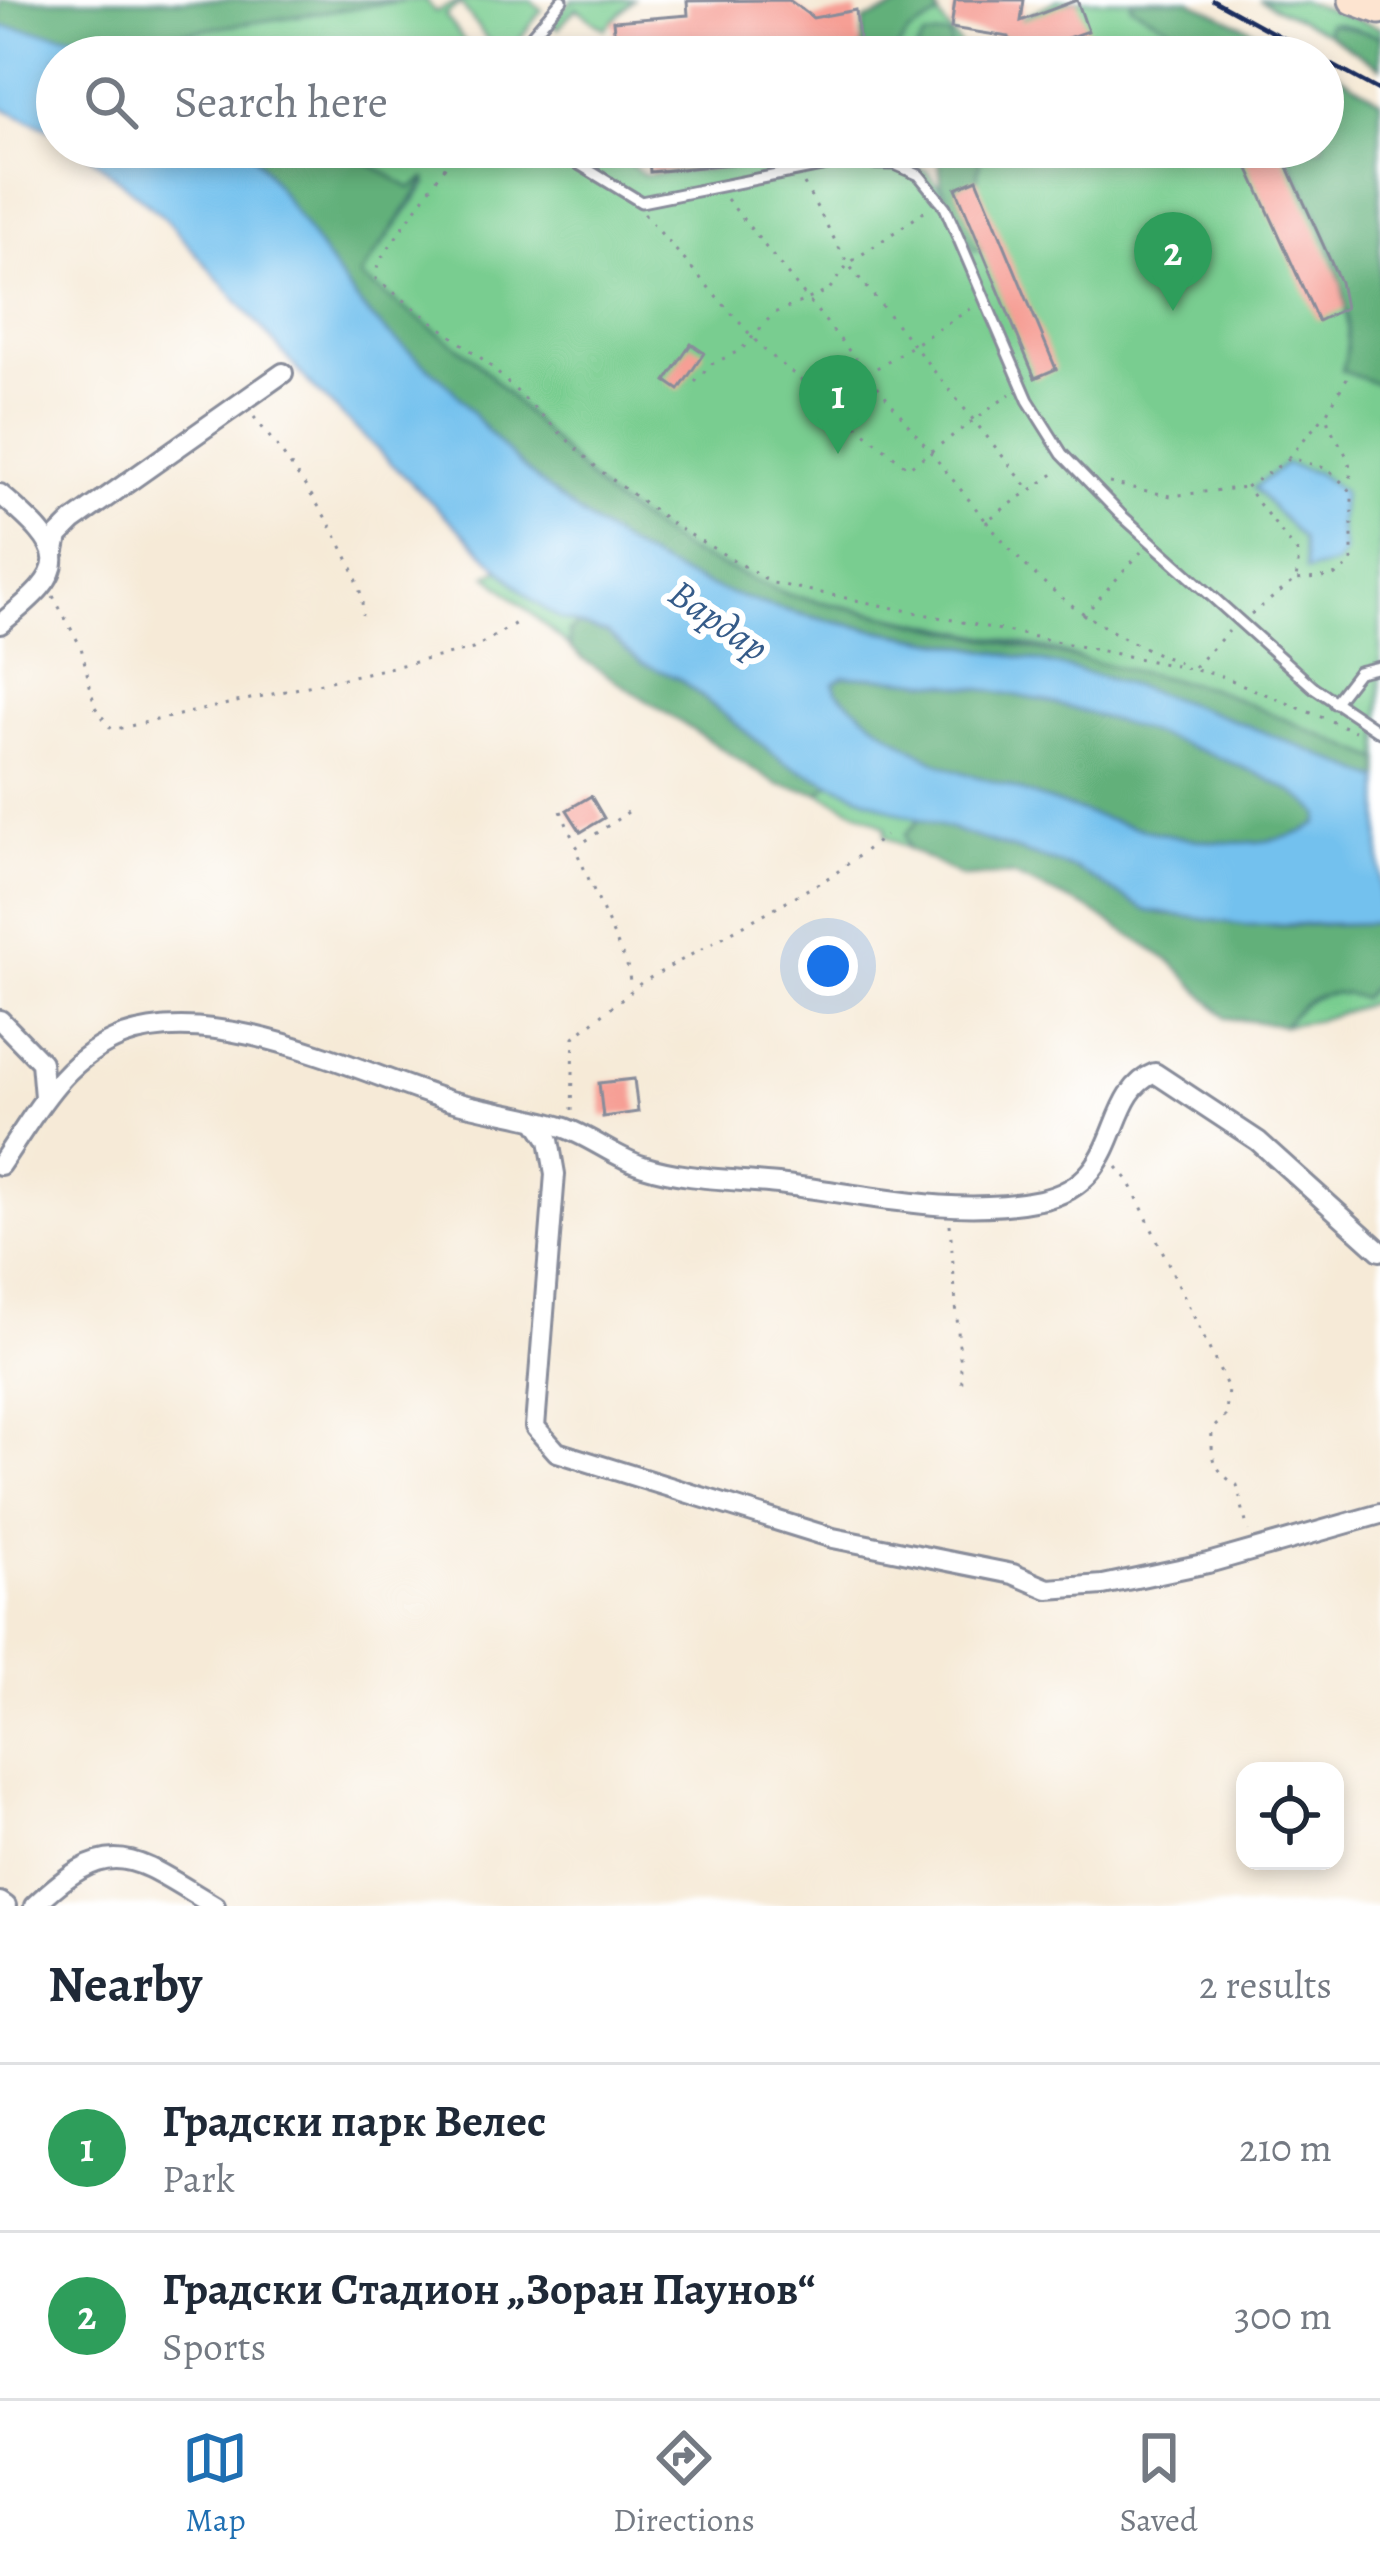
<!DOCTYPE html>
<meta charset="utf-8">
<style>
body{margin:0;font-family:Alegreya,serif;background:#f6f6f7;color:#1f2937}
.controls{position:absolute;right:36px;bottom:36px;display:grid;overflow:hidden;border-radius:24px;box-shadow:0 6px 18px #0003}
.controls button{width:108px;height:108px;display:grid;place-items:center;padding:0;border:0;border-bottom:3px solid #e0e1e3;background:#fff;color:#1f2937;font:60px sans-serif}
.you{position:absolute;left:828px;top:966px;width:42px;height:42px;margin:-30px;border:9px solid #fff;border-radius:50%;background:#1a73e8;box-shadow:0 0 0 18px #1a73e833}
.badge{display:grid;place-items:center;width:78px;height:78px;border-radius:50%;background:#1f6fb2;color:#fff;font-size:39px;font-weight:700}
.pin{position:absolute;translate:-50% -99px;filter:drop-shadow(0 3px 6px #0008)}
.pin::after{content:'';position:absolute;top:63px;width:42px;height:36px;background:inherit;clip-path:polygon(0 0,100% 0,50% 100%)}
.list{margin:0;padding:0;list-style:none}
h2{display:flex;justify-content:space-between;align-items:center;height:156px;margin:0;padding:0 48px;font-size:51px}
h2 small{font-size:39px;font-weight:400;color:#747a83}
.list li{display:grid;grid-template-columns:78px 1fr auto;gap:36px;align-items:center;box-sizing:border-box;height:168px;padding:0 48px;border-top:3px solid #e0e1e3}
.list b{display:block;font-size:45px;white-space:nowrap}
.list p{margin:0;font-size:39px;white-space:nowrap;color:#747a83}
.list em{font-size:39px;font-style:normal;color:#747a83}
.icon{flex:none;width:66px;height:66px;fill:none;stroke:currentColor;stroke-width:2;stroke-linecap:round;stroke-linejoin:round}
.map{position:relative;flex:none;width:1380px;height:1906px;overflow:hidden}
.search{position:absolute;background:#fff;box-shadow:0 6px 18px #0003;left:36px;right:36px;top:36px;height:132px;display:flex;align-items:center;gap:30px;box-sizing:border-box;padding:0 42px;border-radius:66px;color:#747a83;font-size:45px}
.sheet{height:492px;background:#fff}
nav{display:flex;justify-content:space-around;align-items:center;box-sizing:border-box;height:168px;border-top:3px solid #e0e1e3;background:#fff;font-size:33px;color:#747a83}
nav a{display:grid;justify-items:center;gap:6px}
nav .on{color:#1f6fb2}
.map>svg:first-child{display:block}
</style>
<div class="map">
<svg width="1380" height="1906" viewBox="0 0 1380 1906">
<rect width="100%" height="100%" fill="#fff"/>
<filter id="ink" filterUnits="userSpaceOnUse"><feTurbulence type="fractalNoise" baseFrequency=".00833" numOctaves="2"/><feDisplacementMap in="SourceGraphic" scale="24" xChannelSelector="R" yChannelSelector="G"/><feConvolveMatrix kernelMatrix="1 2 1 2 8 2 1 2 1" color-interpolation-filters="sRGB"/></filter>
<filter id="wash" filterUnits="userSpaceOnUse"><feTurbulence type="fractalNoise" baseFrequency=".004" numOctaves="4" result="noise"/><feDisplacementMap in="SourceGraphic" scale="48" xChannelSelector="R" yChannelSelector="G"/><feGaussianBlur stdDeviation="2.7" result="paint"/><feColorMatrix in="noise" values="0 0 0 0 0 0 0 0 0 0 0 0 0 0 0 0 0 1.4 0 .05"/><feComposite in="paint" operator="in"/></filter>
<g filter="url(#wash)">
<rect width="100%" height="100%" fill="#f6ead7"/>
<g fill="#79cd90" stroke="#4a7e77" stroke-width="3">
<path d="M399,0H426L435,12L462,0H531L542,10L506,57H500L460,3L445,15L476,57H193L158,36Z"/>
<path d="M572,0H633L605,29L576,8L558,29L550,23Z"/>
<path d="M1058,0H1163L1242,57H945L952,54L917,49L920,57H892L908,34L939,16L964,51L981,54L1015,21Z"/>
<path d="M1259,0H1300L1380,28V36L1336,23L1326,26L1327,33Z"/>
<path d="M342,147H607L644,175L885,155L928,172L953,205L945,154L939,155L938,147H1285C1315,218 1363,292 1343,371L1380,385V760L1058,651L789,595L686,551L608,498L472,357L359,277L427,184L425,179L410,188Z"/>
<path d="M500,569L533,601L578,625L569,631L571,648L487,575Z"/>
<path d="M831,783L920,819L905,835L909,849L885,836L886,828L878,822L819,793Z"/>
<path d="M1380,979V1000L1315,1021L1283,1025C1306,996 1325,987 1362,998Z"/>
</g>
<g fill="#62b07a" stroke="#3e706c" stroke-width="3">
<path d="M0,0H407L160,36L193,57H145L0,26Z"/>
<path d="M1132,0H1188L1310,57H1225L1131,6Z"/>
<path d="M934,1L939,16L908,34L892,57H861L864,21L912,2Z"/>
<path d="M1329,23L1380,36V67L1327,33Z"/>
<path d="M939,35L950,36L952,54L920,57L917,49L924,38Z"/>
<path d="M1323,64L1380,100V385L1342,371C1364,292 1315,217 1285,147H1323Z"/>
<path d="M247,147H342L410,188L427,178L360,277L472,357L608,498L686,551L789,595L1211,688L1380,760V780C1270,733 1153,689 1036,661C903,629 765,624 643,555C590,525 534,482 493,437C476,420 463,399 445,382C416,355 383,334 358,302C319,252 288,197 247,147Z"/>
<path d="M946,147H982L977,179L982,249L973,250L941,185L939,155L946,154Z"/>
<path d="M578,625L607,633L643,663L679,679L785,763L831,783L819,793L778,785L584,660L571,648L569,631Z"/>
<path d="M844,676C908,678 972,686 1035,699C1088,710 1296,774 1321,816L1318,824C1239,872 1093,816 1013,788C986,778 959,774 934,761C899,742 865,717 836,691L834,683Z"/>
<path d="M920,819L1076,869L1159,914L1281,926L1380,923V979L1362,998C1325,987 1307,996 1283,1025L1226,1018L1172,962L1087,908L1012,875L962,877L909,849L905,835Z"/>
</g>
<g fill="#73c1ee" stroke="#4778a6" stroke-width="3" fill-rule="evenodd">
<path d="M0,26L94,39L145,57H57V132L0,107Z"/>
<path d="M80,147H247C288,197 319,252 358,302C383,334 416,355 445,382C463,399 476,420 493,437C534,482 590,525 643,555C765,623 903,631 1037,661C1156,687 1268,732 1380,780V923L1245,925L1147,911L1076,869L900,813L785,763L680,679L642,663L607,633L560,619L533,601L312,386L166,219ZM844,676C908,678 972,686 1035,699C1086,710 1299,775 1320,816L1318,824C1239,872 1092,816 1013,788C987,778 959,774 934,761C900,742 865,717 836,691L834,683Z"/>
<path d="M1285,464L1317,473L1343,492L1339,525L1344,553L1336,564L1306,571L1302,539L1254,488Z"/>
</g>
<g id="blocks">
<g fill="#f69f95">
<path d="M789,0L813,18L856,10L861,57H617L613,21L688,15L687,1Z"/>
<path d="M955,0H1024L1021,21L1077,0L1088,31L1012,57L1009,37L951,28Z"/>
<path d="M648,147H812V156L650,172Z"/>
<path d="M1239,147H1279L1340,282L1345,308L1318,321Z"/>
<path d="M977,179L1056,369L1035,378L956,188Z"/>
<path d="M691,344L704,353L679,390L666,381Z"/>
<path d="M591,796L604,818L581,832L567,810Z"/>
<path d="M634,1079L638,1112L603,1117L599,1083Z"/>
</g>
</g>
</g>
<g filter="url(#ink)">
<use href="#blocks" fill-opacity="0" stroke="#888c9a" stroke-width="3"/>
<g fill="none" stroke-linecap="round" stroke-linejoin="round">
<defs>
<g id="service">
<path d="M513,57L562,0"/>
<path d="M551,147L641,202L837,163L894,164L919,175L945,207L1028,400L1062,454L1120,514L1313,687L1380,732"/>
<path d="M1334,703L1358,672L1380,667"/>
</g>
<g id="minor">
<path d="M0,494C69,553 73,566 0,624"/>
<path d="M55,551L58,536L73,521L283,373"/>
<path d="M0,1020L41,1062L44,1097"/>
<path d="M537,1122L549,1140L555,1174L535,1427L557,1452L833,1538L1013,1574L1048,1589L1103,1585L1208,1563L1380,1514"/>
<path d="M0,1165C35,1115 61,1059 123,1036C218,1002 356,1071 447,1100C485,1111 525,1115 562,1127C590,1136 614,1157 643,1166C687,1180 733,1179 778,1184C863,1194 955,1218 1040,1200C1127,1182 1101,1094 1155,1073L1258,1141L1380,1251"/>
<path d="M0,1902L6,1906"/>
<path d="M34,1906C113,1831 132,1857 215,1906"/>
</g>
<path id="secondary" d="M1353,0L1380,10"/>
</defs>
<use href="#service" stroke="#888c9a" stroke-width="15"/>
<use href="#minor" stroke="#888c9a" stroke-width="24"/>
<use href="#secondary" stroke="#888c9a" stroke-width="33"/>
<g stroke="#888c9a" stroke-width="3" stroke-dasharray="3 9" stroke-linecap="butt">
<path d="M459,147L378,263L376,279L485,361L598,469L677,527L773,583L1219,675L1355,731"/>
<path d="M804,184L848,264L1029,489"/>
<path d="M727,199L986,521L1058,471"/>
<path d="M644,214L762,348L908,468L1010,394"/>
<path d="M1347,378L1326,414C1331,441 1355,453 1350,482"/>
<path d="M695,382L712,364L741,350L774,313L828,291L848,264L930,208"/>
<path d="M826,400L975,306"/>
<path d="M254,417C285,456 369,566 362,615"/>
<path d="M1288,458L1325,415"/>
<path d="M1109,483L1171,496L1246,487"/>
<path d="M986,521C1041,590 1098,631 1180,663"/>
<path d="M53,596L81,647L95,707L112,730L473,649L521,620"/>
<path d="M1251,614L1296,580L1299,555L1246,487L1291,458L1328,469L1352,492V564L1332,577L1296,580"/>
<path d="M1083,616L1141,552"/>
<path d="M1194,667L1229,631"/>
<path d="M561,811L575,844"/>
<path d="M628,812L575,848L628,968L631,988"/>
<path d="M572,1110L574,1037L641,983L833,875L885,836"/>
<path d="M1117,1167L1129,1181L1228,1388L1226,1416L1212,1429C1211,1456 1213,1471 1237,1485L1248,1531"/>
<path d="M950,1224L962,1384"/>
</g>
<use href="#service" stroke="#fff" stroke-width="9"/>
<use href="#minor" stroke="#fff" stroke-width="18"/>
<use href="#secondary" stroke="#fde4d0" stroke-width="27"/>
<path stroke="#1b2f5e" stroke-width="4.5" d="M1213,0L1380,91"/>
</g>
</g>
<g text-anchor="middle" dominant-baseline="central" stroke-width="12" stroke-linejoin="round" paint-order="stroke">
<g font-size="39" font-style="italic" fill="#355b89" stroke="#fff">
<text transform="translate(719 620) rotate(35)">Вардар</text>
</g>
</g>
</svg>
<div class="controls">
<button><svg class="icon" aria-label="locate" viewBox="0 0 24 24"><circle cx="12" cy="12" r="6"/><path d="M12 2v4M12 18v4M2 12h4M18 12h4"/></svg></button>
</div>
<div class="you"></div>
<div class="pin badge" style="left:838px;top:454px;background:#2e9e5b">1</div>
<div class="pin badge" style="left:1173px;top:311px;background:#2e9e5b">2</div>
<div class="search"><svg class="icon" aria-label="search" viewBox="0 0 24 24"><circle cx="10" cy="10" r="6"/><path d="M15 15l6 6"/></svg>Search here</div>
</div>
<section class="sheet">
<h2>Nearby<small>2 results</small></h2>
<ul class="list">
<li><span class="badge" style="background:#2e9e5b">1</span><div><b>Градски парк Велес</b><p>Park</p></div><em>210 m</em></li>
<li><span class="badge" style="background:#2e9e5b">2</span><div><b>Градски Стадион „Зоран Паунов“</b><p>Sports</p></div><em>300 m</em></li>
</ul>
</section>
<nav>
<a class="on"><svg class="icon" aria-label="map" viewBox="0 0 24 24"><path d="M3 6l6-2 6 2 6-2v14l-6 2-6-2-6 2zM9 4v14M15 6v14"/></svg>Map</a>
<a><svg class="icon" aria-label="directions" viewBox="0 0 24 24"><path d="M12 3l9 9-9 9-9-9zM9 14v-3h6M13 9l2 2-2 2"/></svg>Directions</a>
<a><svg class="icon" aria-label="saved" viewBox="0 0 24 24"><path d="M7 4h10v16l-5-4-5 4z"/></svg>Saved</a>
</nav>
